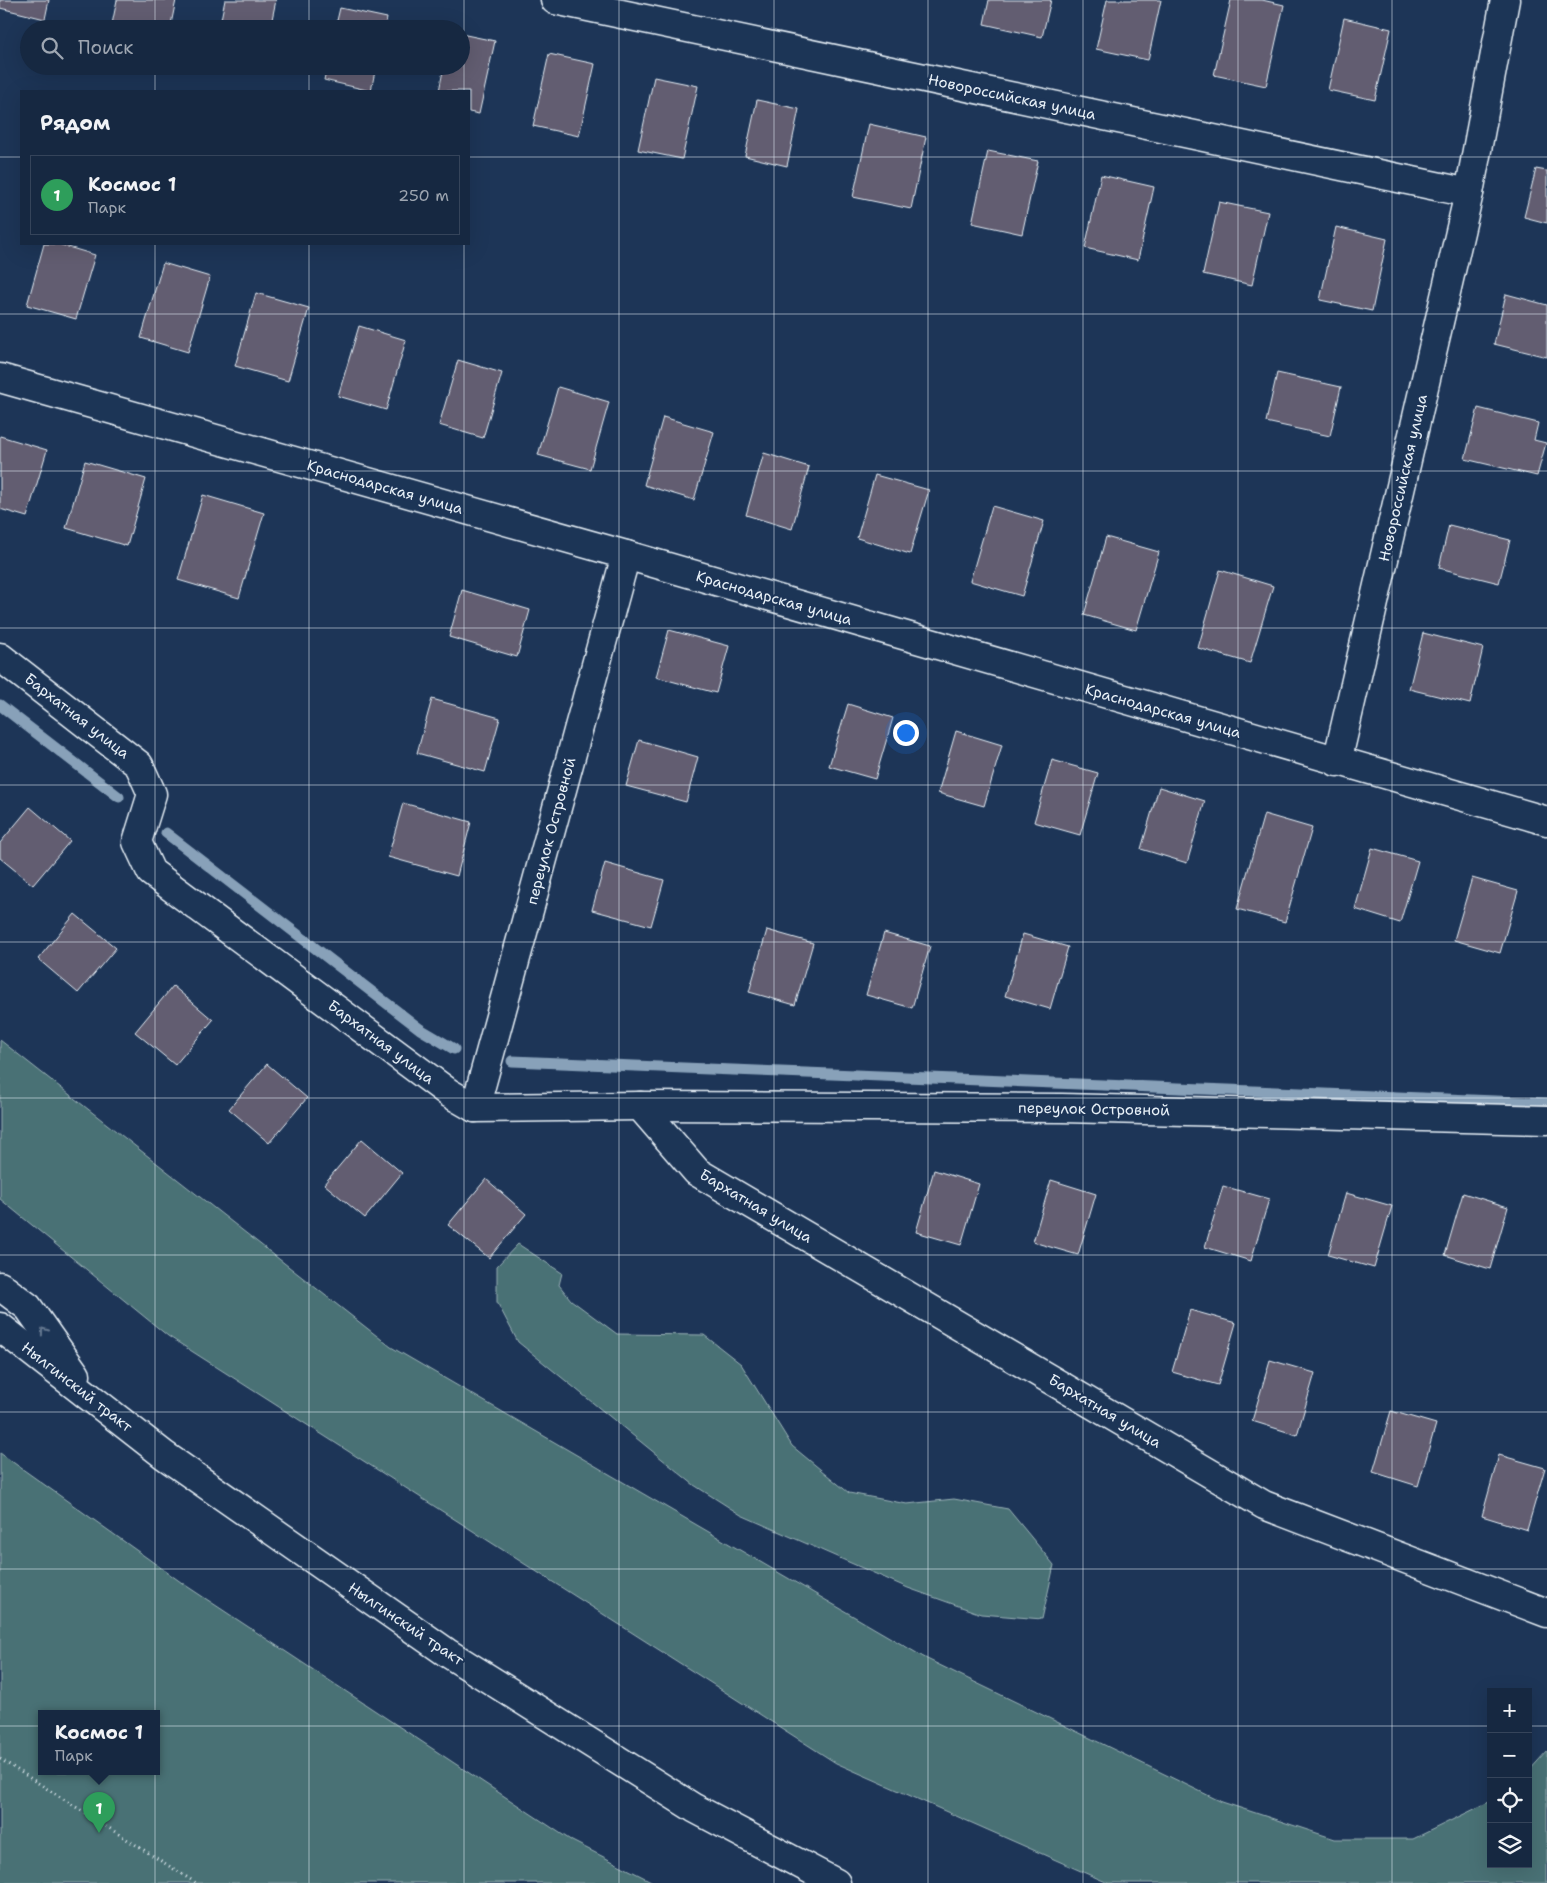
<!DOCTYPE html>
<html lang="ru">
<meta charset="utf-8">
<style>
body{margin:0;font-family:"Shantell Sans",sans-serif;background:#23344c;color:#f1f3f6}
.controls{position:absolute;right:15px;bottom:15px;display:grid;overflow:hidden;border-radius:0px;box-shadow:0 5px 20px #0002}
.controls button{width:45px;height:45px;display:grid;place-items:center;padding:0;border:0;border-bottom:1px solid #35445a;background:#162841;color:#f1f3f6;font:25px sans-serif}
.you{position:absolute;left:905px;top:732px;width:18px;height:18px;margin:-12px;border:4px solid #fff;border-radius:50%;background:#1a73e8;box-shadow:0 0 0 8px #1a73e833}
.badge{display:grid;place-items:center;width:32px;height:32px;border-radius:50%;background:#bca0f2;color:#fff;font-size:16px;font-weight:700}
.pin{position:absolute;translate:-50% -41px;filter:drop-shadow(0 1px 2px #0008)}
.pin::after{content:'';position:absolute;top:26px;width:18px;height:15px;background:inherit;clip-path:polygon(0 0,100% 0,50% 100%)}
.popup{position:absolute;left:38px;top:1710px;width:122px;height:65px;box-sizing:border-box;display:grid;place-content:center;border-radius:0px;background:#162841;filter:drop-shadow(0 1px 4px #0005);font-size:16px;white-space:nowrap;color:#9ea6b1}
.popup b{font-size:19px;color:#f1f3f6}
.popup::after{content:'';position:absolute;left:50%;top:100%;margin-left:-10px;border:10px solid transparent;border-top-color:#162841}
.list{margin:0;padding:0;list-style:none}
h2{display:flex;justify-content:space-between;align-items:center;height:65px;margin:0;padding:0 20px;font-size:21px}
h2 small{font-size:16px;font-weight:400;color:#9ea6b1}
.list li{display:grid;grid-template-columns:32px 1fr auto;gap:15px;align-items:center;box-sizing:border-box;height:80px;margin:0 10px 10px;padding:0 10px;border:1px solid #35445a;border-radius:0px}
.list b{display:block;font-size:19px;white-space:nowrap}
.list p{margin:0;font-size:16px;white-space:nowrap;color:#9ea6b1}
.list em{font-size:16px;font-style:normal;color:#9ea6b1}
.icon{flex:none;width:28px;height:28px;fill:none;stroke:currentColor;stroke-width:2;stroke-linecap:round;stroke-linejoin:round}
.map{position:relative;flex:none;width:1547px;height:1883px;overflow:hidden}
.search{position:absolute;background:#162841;box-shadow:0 5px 20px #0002;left:20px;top:20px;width:450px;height:55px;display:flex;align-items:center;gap:12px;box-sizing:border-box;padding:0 18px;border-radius:28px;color:#9ea6b1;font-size:19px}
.panel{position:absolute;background:#162841;box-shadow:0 5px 20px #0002;left:20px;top:90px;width:450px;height:155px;border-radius:0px}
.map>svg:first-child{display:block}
</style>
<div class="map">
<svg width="1547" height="1883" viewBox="0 0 1547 1883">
<rect width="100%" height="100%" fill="#1d3557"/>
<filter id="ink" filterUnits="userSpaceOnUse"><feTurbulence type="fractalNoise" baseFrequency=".02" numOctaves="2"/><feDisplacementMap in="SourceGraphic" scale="10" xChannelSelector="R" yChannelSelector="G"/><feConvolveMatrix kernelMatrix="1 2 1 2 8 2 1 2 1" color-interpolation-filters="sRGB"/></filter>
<g filter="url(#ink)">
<g fill="#4a7175" stroke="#99b1b6" fill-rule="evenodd">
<path d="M0,1040L391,1347L927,1659L1222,1802L1335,1839H1413L1491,1801V1864H1528V1772L1547,1751V1883H1108L836,1763L168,1336L0,1199Z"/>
<path d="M518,1244L562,1273L559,1285L571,1300L617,1334L704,1335L741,1364L792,1446L849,1493L907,1504L954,1499L1008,1509L1054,1565L1042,1619L981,1614L908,1588L741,1515L694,1485L518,1342L497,1302V1266Z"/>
<path d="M0,1453L185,1585L572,1841L655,1883H0ZM42,1714H156V1772H42Z"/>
</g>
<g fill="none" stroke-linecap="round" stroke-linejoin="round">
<g stroke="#88a1b9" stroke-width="11">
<path d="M0,705L119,797"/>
<path d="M166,833L420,1029L454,1049"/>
<path d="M512,1061L1547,1103"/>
</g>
</g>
<g fill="#625d71" stroke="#e8f1f8">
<path d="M0,0H49L45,19L0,8Z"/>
<path d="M117,0H176L170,29H111Z"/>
<path d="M225,0H276L270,29H219Z"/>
<path d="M989,0H1051L1042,37L984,24Z"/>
<path d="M1107,0H1161L1148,60L1096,49Z"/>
<path d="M1231,0H1262L1284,5L1266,86L1214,75Z"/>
<path d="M340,8L387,18L385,29H335Z"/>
<path d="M1344,18L1391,29L1375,100L1328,90Z"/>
<path d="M461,34L495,41L479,114L469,112V91H439L444,66H461Z"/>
<path d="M549,54L595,64L579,136L533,126Z"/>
<path d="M327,66H376L371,91L324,80Z"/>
<path d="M654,77L698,86L682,159L638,150Z"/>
<path d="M757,100L799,109L787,166L745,156Z"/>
<path d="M869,124L926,137L911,209L853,197Z"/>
<path d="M988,151L1038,161L1022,234L972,223Z"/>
<path d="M1536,169L1547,171V223L1524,217Z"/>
<path d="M1101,175L1154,187L1138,260L1085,248Z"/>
<path d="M1219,202L1268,212L1252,285L1203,274Z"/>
<path d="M1336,227L1387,239L1372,311L1320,300Z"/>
<path d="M44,244H58L95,255L76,319L27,305Z"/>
<path d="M163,263L210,277L188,352L141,338Z"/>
<path d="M256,293L309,308L288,381L235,366Z"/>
<path d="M1506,294L1547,305V357L1494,344Z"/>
<path d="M359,326L406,340L386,410L338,396Z"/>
<path d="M458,360L502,373L483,438L439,425Z"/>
<path d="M1277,373L1341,387L1330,436L1266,422Z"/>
<path d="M558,387L609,402L590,469L538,455Z"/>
<path d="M1478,408L1538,423L1534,440L1546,443L1537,476L1465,459Z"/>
<path d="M663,417L714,432L694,500L644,485Z"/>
<path d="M0,436L47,450L27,517L0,509Z"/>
<path d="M764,453L809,467L792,529L746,515Z"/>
<path d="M85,461L146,479L127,546L66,528Z"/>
<path d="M875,475L929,490L910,554L857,538Z"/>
<path d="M203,495L264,513L239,598L178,580Z"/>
<path d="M992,506L1044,521L1022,596L970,581Z"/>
<path d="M1449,525L1510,540L1499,583L1439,568Z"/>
<path d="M1106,537L1159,552L1136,630L1084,615Z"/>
<path d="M1220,570L1273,586L1250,663L1198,648Z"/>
<path d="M462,590L530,610L517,657L449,637Z"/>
<path d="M669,630L729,646L716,693L656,677Z"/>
<path d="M1423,633L1483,648L1470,704L1409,689Z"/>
<path d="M432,699L500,718L485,772L417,753Z"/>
<path d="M848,704L893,718L875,779L829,766Z"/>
<path d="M956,731L1002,745L984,806L938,793Z"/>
<path d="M639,740L698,757L686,802L626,786Z"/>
<path d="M1052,760L1098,773L1080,835L1034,822Z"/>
<path d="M1159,787L1205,801L1187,863L1141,849Z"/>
<path d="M403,803L471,822L457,876L388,857Z"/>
<path d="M30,807L70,841L33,885L0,858V843Z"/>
<path d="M1264,814L1312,828L1285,922L1237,909Z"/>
<path d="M1372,848L1418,861L1400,923L1355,909Z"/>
<path d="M605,863L664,880L651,926L592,910Z"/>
<path d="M1472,878L1518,891L1500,953L1454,940Z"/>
<path d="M75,914L116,948L78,993L38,959Z"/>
<path d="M767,930L813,943L795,1005L749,992Z"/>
<path d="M884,933L930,946L912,1008L866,995Z"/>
<path d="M1023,934L1068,947L1050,1009L1005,996Z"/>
<path d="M173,986L213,1020L175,1065L135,1032Z"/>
<path d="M267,1064L307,1098L269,1143L229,1109Z"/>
<path d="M362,1139L402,1173L365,1218L324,1184Z"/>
<path d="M934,1170L979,1184L961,1245L916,1232Z"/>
<path d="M486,1179L526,1214L489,1258L448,1225Z"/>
<path d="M1051,1180L1096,1194L1078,1255L1033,1242Z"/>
<path d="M1223,1186L1269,1199L1251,1261L1205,1247Z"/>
<path d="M1346,1193L1392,1206L1374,1268L1328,1255Z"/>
<path d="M1463,1193L1508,1207L1490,1269L1445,1255Z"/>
<path d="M1190,1310L1236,1323L1218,1385L1172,1372Z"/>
<path d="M1270,1360L1315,1373L1297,1435L1252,1421Z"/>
<path d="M1391,1411L1436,1424L1418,1486L1373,1472Z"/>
<path d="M1499,1455L1545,1468L1527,1530L1482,1516Z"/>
</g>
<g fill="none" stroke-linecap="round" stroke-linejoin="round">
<defs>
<g id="street">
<path d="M555,0L1469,193"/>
<path d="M0,378L626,555L1547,821"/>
<path d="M0,657L139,765L152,794L137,842L151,872L449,1093L475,1108L640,1106L1062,1108L1547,1120"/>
<path d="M1337,762L1469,193L1505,0"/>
<path d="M640,1106L697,1172L1264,1505L1547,1613"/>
<path d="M475,1108L626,555"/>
</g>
<g id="secondary">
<path d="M0,1286L28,1307L76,1375"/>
<path d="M0,1327L164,1455L446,1652L694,1808L836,1883"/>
</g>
</defs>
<use href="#street" stroke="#e8f1f8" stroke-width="31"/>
<use href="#secondary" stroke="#e8f1f8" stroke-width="31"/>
<path stroke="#e8f1f8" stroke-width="3" stroke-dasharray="1 4" stroke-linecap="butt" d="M0,1759L196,1883"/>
<use href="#street" stroke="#1d3557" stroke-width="28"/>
<use href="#secondary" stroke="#1d3557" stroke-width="28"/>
</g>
<defs><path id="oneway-chevron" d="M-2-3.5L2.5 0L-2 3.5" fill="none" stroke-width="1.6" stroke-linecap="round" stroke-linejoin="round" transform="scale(1.25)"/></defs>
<use stroke="#64778f" href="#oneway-chevron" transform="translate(44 1331) rotate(-125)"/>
</g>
<path fill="none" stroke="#e8f1f8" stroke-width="1" stroke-opacity="0.55" d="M155,0V29M309,0V29M464,0V91M619,0V1883M774,0V1883M928,0V1883M1083,0V1883M1238,0V1883M1392,0V1883M155,66V91M309,66V91M0,157H21M469,157H1547M155,244V1883M309,244V1883M464,244V1883M0,314H1547M0,471H1547M0,628H1547M0,785H1547M0,942H1547M0,1098H1547M0,1255H1547M0,1412H1547M0,1569H1547M0,1726H1491M1528,1726H1547"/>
<g text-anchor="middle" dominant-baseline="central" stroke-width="4.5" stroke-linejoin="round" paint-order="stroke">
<g font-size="15" fill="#e8f1f8" stroke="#1d3557">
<text transform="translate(1012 97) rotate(12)">Новороссийская улица</text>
<text transform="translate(1403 478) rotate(-77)">Новороссийская улица</text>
<text transform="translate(385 487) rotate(16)">Краснодарская улица</text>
<text transform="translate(774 598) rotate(16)">Краснодарская улица</text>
<text transform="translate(1163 711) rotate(16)">Краснодарская улица</text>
<text transform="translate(77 716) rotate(38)">Бархатная улица</text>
<text transform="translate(551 831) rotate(-75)">переулок Островной</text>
<text transform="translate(381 1042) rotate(37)">Бархатная улица</text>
<text transform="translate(1094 1109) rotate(1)">переулок Островной</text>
<text transform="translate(756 1206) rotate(31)">Бархатная улица</text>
<text transform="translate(77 1387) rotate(38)">Нылгинский тракт</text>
<text transform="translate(1105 1411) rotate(31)">Бархатная улица</text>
<text transform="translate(406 1624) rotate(34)">Нылгинский тракт</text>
</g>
</g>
</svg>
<div class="controls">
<button>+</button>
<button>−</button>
<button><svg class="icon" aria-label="locate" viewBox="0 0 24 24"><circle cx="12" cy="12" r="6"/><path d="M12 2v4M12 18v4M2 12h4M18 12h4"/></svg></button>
<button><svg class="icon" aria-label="layers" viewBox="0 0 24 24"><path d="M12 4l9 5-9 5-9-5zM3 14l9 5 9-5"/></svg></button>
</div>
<div class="you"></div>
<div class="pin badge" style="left:99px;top:1833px;background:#2e9e5b">1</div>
<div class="popup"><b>Космос 1</b>Парк</div>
<div class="search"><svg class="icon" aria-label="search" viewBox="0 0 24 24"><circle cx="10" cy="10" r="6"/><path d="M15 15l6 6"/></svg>Поиск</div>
<section class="panel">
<h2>Рядом<small></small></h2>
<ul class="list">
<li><span class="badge" style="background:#2e9e5b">1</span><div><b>Космос 1</b><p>Парк</p></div><em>250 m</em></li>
</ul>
</section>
</div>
